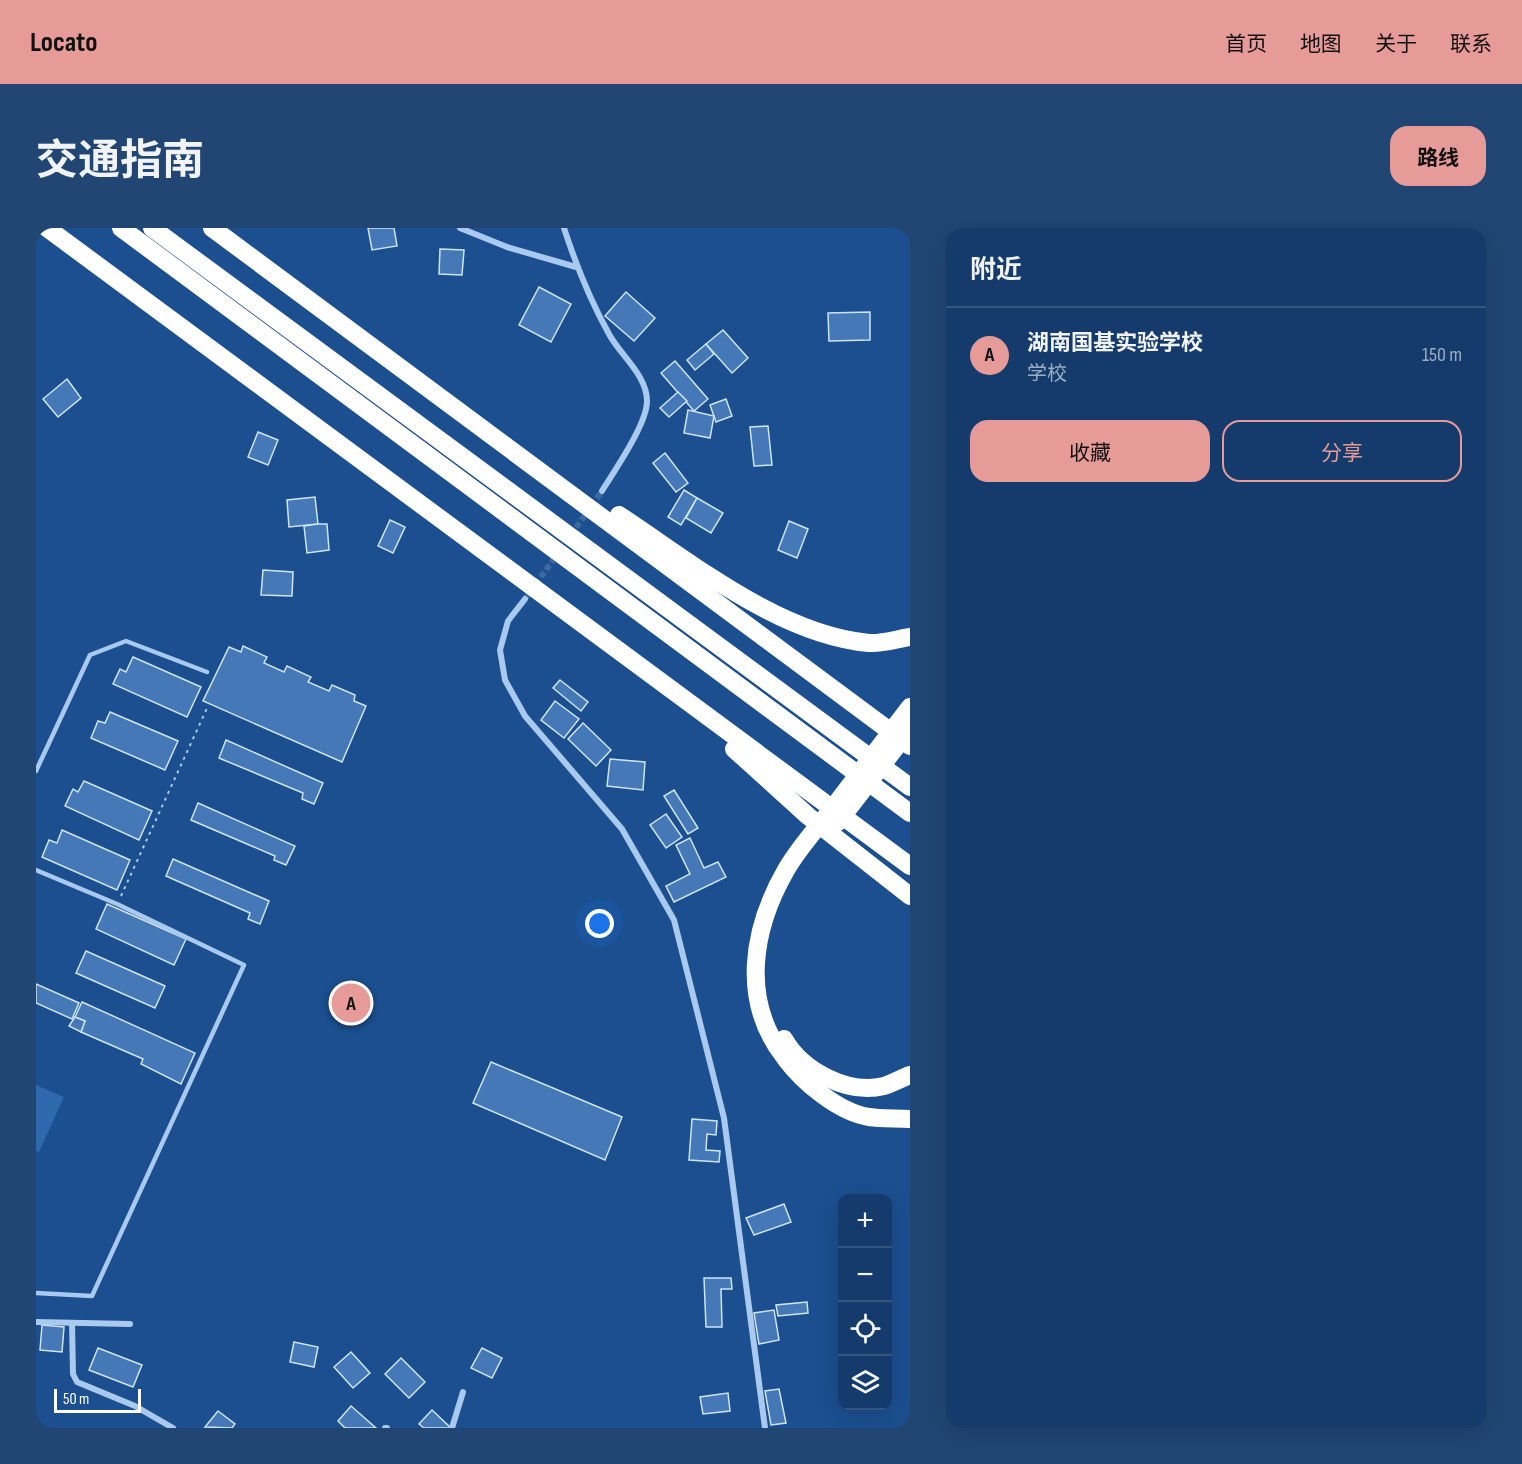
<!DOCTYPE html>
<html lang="zh">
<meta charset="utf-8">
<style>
body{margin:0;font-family:"Sofia Sans Condensed","Noto Sans SC",sans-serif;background:#214673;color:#f1f3f6}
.controls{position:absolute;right:18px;bottom:18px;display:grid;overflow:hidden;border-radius:12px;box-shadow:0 6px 24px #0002}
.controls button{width:54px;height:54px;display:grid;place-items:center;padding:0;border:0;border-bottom:2px solid #33557e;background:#143b6b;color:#f1f3f6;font:30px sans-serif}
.scale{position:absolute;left:18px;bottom:15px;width:87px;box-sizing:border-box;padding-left:6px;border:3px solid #fff;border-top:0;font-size:16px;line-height:21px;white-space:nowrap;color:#fff;-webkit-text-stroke:4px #1b4f8f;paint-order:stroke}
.you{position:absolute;left:564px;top:696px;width:21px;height:21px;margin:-15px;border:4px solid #fff;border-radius:50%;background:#1a73e8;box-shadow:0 0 0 9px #1a73e833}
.badge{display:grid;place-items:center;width:39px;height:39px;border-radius:50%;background:#e69b98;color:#111;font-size:20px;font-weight:700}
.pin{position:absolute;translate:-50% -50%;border:3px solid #fff;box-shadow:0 2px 6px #0006}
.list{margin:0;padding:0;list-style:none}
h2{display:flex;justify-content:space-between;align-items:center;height:78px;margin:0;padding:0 24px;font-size:26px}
h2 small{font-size:20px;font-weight:400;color:#9dadc1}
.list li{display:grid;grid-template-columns:39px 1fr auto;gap:18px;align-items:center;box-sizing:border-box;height:96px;padding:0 24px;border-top:2px solid #33557e}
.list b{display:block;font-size:22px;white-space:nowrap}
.list p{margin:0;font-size:20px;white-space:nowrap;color:#9dadc1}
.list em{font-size:20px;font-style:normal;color:#9dadc1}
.actions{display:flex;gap:12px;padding:18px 24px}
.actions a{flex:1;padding:14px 0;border:2px solid #e69b98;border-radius:18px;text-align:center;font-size:21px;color:#e69b98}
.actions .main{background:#e69b98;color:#111}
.icon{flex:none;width:33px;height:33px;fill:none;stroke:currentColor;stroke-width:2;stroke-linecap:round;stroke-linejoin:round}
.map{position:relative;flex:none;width:874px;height:1200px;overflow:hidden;border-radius:18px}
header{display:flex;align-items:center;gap:36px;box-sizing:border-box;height:84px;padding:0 30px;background:#e69b98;color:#111}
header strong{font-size:28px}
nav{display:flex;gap:33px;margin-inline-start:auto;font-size:21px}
.intro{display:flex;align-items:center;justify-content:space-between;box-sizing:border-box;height:144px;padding:0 36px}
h1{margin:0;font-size:42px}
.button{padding:15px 27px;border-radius:18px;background:#e69b98;color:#111;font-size:21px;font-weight:700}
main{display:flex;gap:36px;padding:0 36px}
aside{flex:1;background:#143b6b;border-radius:18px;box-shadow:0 6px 24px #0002}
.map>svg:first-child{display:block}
</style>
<header>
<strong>Locato</strong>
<nav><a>首页</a><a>地图</a><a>关于</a><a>联系</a></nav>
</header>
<div class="intro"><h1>交通指南</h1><a class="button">路线</a></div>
<main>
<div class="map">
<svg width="874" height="1200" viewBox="0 0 874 1200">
<rect width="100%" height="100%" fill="#1b4f8f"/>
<path fill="#2e69ad" d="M0,857L28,869L3,924L0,923Z"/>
<g fill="#4478b7" stroke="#cfe3fa" stroke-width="1.5">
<path d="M332,0H358L361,18L336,22Z"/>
<path d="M404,21L428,22L426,47L403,46Z"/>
<path d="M503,59L535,76L515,114L483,97Z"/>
<path d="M590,64L619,90L598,113L569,88Z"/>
<path d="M834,84V112L793,113L792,85Z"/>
<path d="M687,102L712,130L696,145L670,116Z"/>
<path d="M670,116L678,126L659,142L651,132Z"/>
<path d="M639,133L672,171L658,183L625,145Z"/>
<path d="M31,151L45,170L22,189L7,171Z"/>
<path d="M642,164L651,173L633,189L624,180Z"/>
<path d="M690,171L696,188L680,194L674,177Z"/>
<path d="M652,182L678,188L674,210L648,205Z"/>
<path d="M732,198L736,237L718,238L714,199Z"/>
<path d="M222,204L242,212L232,237L212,229Z"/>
<path d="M629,225L652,255L640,264L617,235Z"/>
<path d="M648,262L661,270L645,297L632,289Z"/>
<path d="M279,269L282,296L253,299L251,272Z"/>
<path d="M661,270L687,285L675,305L650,290Z"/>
<path d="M354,292L369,299L357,325L342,318Z"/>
<path d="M753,293L772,301L761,330L742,322Z"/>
<path d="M282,296H291L293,322L271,325L268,298Z"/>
<path d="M227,342L257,344L256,368L225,367Z"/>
<path d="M207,418L231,429L228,435L248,444L251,438L275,449L272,454L293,463L296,457L319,467L318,473L330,478L306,534L167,473L193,419L205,424Z"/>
<path d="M97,429L165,459L151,489L77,456L84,441L90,444Z"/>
<path d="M524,452L552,474L545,483L517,460Z"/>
<path d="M519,473L543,491L528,510L505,492Z"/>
<path d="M74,484L142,513L129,542L55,510L62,493L69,495Z"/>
<path d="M547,495L575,522L560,538L532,511Z"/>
<path d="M190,512L287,555L278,576L266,571L267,565L183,530Z"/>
<path d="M574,531L609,534L607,562L571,558Z"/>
<path d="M48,553L116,583L103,612L29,578L37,561L42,564Z"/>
<path d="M638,562L662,600L652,606L628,568Z"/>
<path d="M162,575L259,618L250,637L238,632L239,628L155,592Z"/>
<path d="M630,586L646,609L630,620L614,597Z"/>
<path d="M26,602L94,632L81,662L6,629L13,612L21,615Z"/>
<path d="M654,610L668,640L682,634L690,649L638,674L630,658L654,646L640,617Z"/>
<path d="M137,631L233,673L224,696L212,691L214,685L130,648Z"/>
<path d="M71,676L150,711L138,737L60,701Z"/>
<path d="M50,723L129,758L119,780L40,745Z"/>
<path d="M0,756L43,775L36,791L0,775Z"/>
<path d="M46,774L159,825L145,856L105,836L107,831L45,804L49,793L39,789Z"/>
<path d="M39,789L49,793L45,804L33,798Z"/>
<path d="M455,834L586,889L569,932L437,875Z"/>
<path d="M656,891L681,893L680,907L671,906L670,922L684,923L683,934L653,932Z"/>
<path d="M748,976L755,994L718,1007L710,990Z"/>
<path d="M668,1050H695L696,1061H685L686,1099H670Z"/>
<path d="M771,1074L772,1085L742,1088L740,1077Z"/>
<path d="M738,1082L743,1112L723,1116L718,1085Z"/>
<path d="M6,1097L28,1099L26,1124L4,1122Z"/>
<path d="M258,1114L282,1119L278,1139L254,1134Z"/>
<path d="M62,1120L106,1137L97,1159L53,1142Z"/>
<path d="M446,1120L466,1130L456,1150L435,1140Z"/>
<path d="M315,1124L334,1145L317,1160L298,1139Z"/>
<path d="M365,1130L389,1154L373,1170L349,1146Z"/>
<path d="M743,1161L750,1195L735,1197L729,1163Z"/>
<path d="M692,1165L694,1183L667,1186L664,1169Z"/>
<path d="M315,1178L340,1200H309L302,1193Z"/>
<path d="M396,1182L415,1200H388L383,1196Z"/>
<path d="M182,1183L199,1196L196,1200L169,1199Z"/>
</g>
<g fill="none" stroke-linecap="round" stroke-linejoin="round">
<g stroke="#3d69a0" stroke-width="6" stroke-dasharray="6 3" stroke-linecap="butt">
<path d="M535,307L566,263"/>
<path d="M489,371L522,325"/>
</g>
<path stroke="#a9c9ee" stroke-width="2" stroke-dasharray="3 4.5" stroke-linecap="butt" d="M85,668L172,478"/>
<g stroke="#a9c9ee" stroke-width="4.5">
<path d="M0,543L54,427L90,413L171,444"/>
<path d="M0,642L81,676L208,737L56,1068L0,1065"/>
</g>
<g stroke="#a9c9ee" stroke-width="6">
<path d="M424,0L471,19L540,39"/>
<path d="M528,0C540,37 554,72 573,106C584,127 611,147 611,173C611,196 579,242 566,263"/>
<path d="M489,371L472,393L464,422L469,452L489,488L586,601L638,692L688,890L729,1200"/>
<path d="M0,1094L94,1096"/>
<path d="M36,1095L37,1146L41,1154L99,1178L137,1200"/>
<path d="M349,1200H351"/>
<path d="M416,1200L427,1164"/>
</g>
<g stroke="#fff" stroke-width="18">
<path d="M11,0L874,638"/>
<path d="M85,0L874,585"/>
<path d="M116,0L874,559"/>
<path d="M176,0L874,518"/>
<path d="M583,287C656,335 744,407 833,415C846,416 861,411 874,409"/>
<path d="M874,479C849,512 824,544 799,577C783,598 763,619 750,642C716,701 704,773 749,830C767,854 802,884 833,889C846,891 861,890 874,891"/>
<path d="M698,521L772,588L874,668"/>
<path d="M802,594L874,501"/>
<path d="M748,811C766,843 812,867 848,858C857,855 866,850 874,847"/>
</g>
</g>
</svg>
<div class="controls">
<button>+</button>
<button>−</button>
<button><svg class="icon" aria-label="locate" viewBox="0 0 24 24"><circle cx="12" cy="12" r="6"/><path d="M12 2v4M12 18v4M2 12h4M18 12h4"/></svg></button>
<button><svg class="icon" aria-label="layers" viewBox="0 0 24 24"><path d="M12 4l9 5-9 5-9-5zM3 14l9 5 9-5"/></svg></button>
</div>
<div class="scale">50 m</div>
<div class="you"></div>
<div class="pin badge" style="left:315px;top:775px">A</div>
</div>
<aside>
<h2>附近<small></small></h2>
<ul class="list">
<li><span class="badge">A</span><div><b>湖南国基实验学校</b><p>学校</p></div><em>150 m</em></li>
</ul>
<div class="actions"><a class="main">收藏</a><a>分享</a></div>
</aside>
</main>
